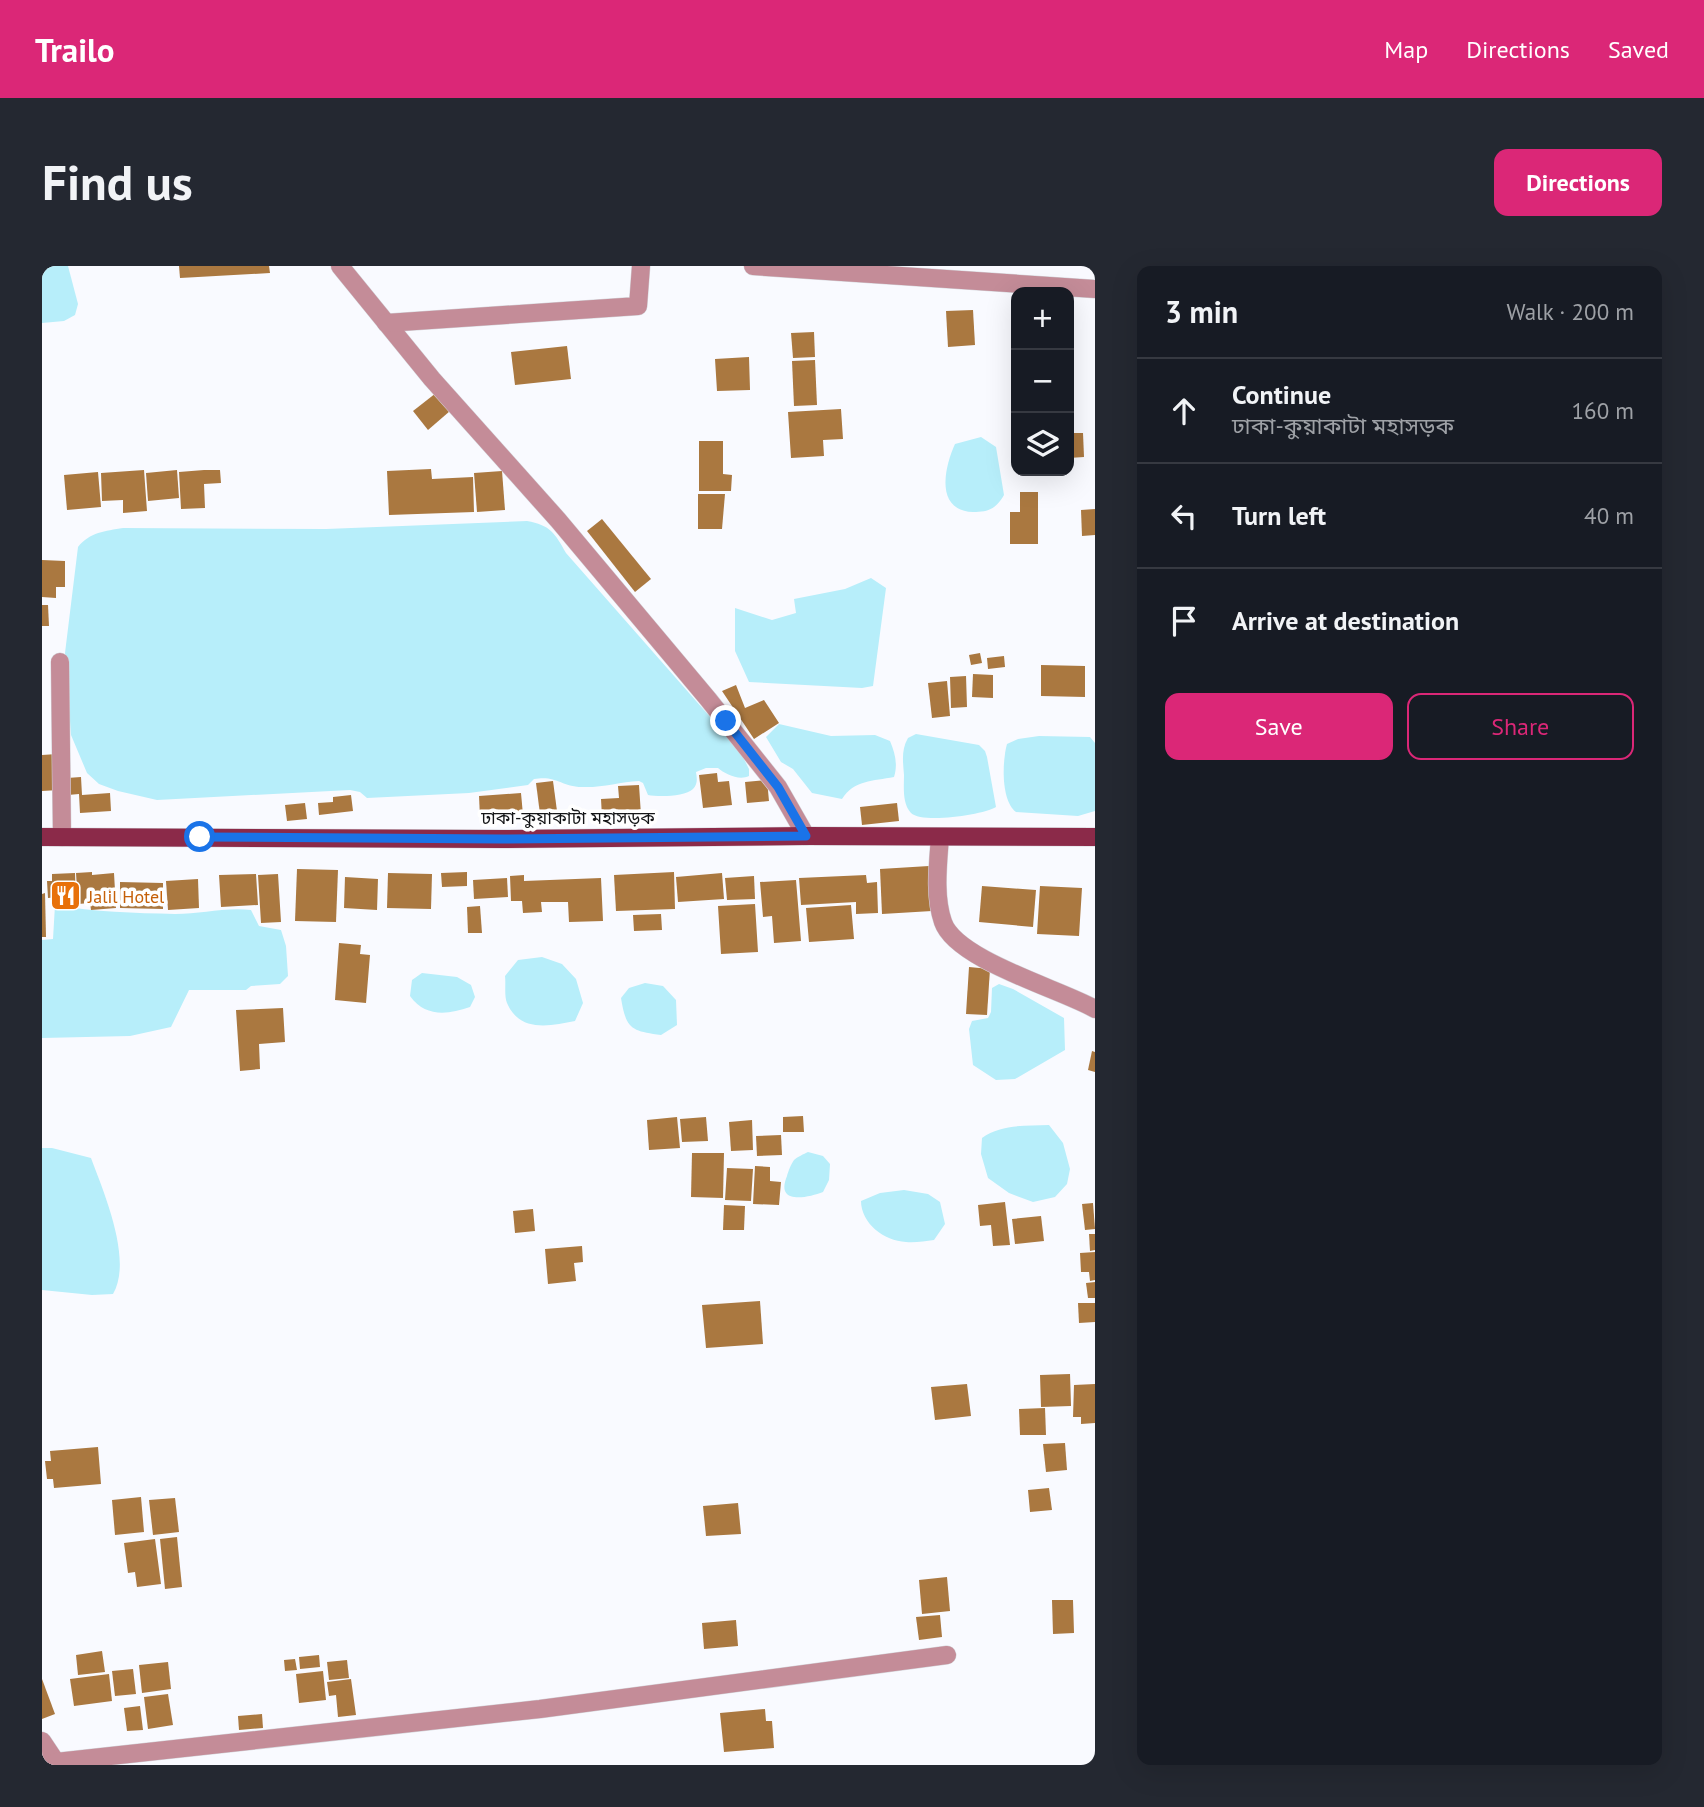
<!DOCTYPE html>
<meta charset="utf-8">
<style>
body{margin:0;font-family:"PT Sans","Noto Sans Bengali",sans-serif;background:#242831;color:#f1f3f6}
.controls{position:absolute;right:21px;top:21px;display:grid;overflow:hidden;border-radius:14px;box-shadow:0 7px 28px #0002}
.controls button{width:63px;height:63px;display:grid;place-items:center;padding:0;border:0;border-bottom:2px solid #363941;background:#171b24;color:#f1f3f6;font:35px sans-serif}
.stop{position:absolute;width:21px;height:21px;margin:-16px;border:5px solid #1a73e8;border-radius:50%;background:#fff}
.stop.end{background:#1a73e8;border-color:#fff;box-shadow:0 2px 7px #0008}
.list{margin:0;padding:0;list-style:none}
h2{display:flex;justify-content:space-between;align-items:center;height:91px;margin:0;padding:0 28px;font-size:30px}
h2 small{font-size:23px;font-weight:400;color:#9ea1a6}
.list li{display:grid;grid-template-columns:46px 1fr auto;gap:21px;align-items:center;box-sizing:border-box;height:105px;padding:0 28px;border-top:2px solid #363941}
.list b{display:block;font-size:26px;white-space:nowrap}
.list p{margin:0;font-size:23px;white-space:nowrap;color:#9ea1a6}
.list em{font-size:23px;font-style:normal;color:#9ea1a6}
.actions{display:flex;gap:14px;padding:21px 28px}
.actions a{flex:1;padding:16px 0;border:2px solid #db2777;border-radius:14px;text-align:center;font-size:24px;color:#db2777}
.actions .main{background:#db2777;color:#fff}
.icon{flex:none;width:38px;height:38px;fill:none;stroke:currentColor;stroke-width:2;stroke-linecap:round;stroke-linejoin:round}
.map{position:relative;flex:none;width:1053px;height:1499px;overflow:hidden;border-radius:14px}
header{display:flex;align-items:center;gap:42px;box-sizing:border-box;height:98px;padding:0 35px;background:#db2777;color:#fff}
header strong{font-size:33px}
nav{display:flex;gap:38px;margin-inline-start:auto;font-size:24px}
.intro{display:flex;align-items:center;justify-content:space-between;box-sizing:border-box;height:168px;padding:0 42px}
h1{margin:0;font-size:49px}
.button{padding:18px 32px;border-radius:14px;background:#db2777;color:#fff;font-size:24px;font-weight:700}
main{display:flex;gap:42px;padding:0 42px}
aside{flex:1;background:#171b24;border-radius:14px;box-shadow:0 7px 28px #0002}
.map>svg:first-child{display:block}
</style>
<header>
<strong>Trailo</strong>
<nav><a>Map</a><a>Directions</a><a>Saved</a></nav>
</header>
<div class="intro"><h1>Find us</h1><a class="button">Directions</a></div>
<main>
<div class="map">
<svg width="1053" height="1499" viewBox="0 0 1053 1499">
<rect width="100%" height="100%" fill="#f9faff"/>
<g fill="#b7eefa">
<path d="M0,0H26L36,38L33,49L22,55L0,57Z"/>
<path d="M939,171L954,181L962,229C954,243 946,246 931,246C893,245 902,202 913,178Z"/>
<path d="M485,255C508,259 513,267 524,287L698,485L707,503V510C697,515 683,508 676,502H664L654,506C655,512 656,518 651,523C643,531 616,531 606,529L601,517L597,515C578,516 559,522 540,521C518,520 514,509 492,513L486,519L427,527L325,532L318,526L308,524L115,534L76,525L57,518L45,507L29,469L23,387L36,281C48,266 63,265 81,262L284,263Z"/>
<path d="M829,312L844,322L831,420L820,422L707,416L693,385V342L730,354L754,347L752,333L803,323Z"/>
<path d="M737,458L789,470L833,469L848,475C853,487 856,498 852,511C831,515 812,514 800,533L770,527L751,503L739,496L724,471Z"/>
<path d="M874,468L937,479L943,485L945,491L954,541C941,549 880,558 869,547C860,537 862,521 862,509C861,496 859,484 866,472Z"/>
<path d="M997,470L1048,471L1053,477V545L1036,550L974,546C959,535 960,496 965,478L976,473Z"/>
<path d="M13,639C52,646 93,647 133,648C159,648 183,641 209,644L217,660L239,664L244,680L246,710L238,718L209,720L204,724H147L129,761L88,770L0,772V674L11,673Z"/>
<path d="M500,691L520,698L534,713L541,737L533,755C508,760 478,767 465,737C462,730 464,718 463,710L476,694Z"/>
<path d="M380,707L415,711L429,719L433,731L428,741C405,749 383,751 368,730L370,714Z"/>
<path d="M603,717L621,720L634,734L635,759L619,769C589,765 584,763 579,732L587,722Z"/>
<path d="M957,718L971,723L1022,752L1023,784L973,813L954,814L931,799L927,763L930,755L946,752L949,746L950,722Z"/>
<path d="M1007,859L1021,877L1028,903L1025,918L1013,931L991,936L967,927L946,912L939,888L940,872C959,858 983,860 1007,859Z"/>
<path d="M0,882H10L49,892C62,927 91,994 71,1028L50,1029L0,1024Z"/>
<path d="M766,886L781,890L788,898L787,914L781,926C765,932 733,939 745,910C746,906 749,898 752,894C755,891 762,888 766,886Z"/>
<path d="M862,924L886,928L898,936L903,958L892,974C883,975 873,977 864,976C842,975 819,957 819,935L838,927Z"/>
</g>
<g fill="#aa7840">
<path d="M137,0H227L228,7L138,12Z"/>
<path d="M931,44L933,79L906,81L904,45Z"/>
<path d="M772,66L773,91L751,92L749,67Z"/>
<path d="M525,80L529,113L473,119L469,86Z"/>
<path d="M707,91L708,124L675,125L673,93Z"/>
<path d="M773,94L775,139L752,140L750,95Z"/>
<path d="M394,127L408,145L386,164L371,145Z"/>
<path d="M799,143L801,173L781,174L782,190L749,192L746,146Z"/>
<path d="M1027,167H1041L1042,191L1027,192Z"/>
<path d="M657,175H681V208L690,209L689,225H657Z"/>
<path d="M389,203L390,213L431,211L432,246L347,249L345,205Z"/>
<path d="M102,204L105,245L81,247V234L60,235L59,207Z"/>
<path d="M135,204L137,232L106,235L104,207Z"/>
<path d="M162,204H178L179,217L162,218L163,242L139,243L137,206Z"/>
<path d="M460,205L463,244L435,246L432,207Z"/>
<path d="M56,206L59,241L25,244L22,209Z"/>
<path d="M978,226H996V278H968V246H978Z"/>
<path d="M656,228H683L680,263H656Z"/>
<path d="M1053,243V269L1040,270L1039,244Z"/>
<path d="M560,253L609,313L593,326L545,265Z"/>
<path d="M0,294L23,295V321H14V332L0,331Z"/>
<path d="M0,339H6L7,360H0Z"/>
<path d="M938,387L940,397L929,399L927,389Z"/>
<path d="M962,390L963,401L946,403L945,392Z"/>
<path d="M999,399L1043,400V431L999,430Z"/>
<path d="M931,408L951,409V432L930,431Z"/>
<path d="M924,410L925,441L909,442L908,411Z"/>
<path d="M905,415L908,450L890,452L886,417Z"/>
<path d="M694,419L703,442L722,434L737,457L712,473L680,425Z"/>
<path d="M15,488L17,524L0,525V489Z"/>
<path d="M675,507L676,516L687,515L690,539L661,542L657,509Z"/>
<path d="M39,511L40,529L68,527L69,545L38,547L37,528L26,529L25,512Z"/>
<path d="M725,514L727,535L705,537L703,516Z"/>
<path d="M511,515L515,545L498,548L494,517Z"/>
<path d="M597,519L599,549L560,551L559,533L577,532L576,520Z"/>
<path d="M479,527L481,549L438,551L437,530Z"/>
<path d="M309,529L311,545L277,549L276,537L291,536V531Z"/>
<path d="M263,537L265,553L245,555L243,539Z"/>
<path d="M855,537L857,555L820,559L818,541Z"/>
<path d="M887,600L890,645L840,648L838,603Z"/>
<path d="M255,603L296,604L294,656L253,655Z"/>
<path d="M50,606V609L72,607L74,642L49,644L48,637L36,638L34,607Z"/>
<path d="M425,606V620L400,621L399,607Z"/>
<path d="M632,606L633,643L574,645L572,609Z"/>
<path d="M33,607L34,638L19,639L18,631L6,632L5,615H10V608Z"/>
<path d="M346,607L390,608L389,643L345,642Z"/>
<path d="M680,607L682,633L636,636L634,611Z"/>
<path d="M214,608L216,639L179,641L177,609Z"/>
<path d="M236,608L239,656L219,657L216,609Z"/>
<path d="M482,609V615L559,612L561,655L527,656L526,636H499L500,646L481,647L480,635H469L468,610Z"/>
<path d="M824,609L825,617L835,616L836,647L814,648V636L759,639L757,612Z"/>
<path d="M712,610L713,633L685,634L683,612Z"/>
<path d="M303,611L336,613L335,644L302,642Z"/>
<path d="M465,612L466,631L432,633L431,614Z"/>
<path d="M156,613L157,642L126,644L124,615Z"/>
<path d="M754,614L759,675L732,677L730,650L721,651L718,616Z"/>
<path d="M78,616L121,617V643L78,642Z"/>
<path d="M940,620L994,624L991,661L937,656Z"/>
<path d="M998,620L1040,622L1037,670L995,668Z"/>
<path d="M3,627L4,671H0V628Z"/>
<path d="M713,638L716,686L679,688L676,640Z"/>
<path d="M809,639L812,673L767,676L764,642Z"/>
<path d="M438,640L440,667H426L425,641Z"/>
<path d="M619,648L620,664L592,665L591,649Z"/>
<path d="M297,677L319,679L318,688L328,689L324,737L293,734Z"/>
<path d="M927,701L948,703L945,749L924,748Z"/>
<path d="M241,742L243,776L217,778L218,803L198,805L194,744Z"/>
<path d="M1050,785L1053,786V806L1046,804Z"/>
<path d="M761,850L762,866H741V851Z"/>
<path d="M635,851L638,882L607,884L605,854Z"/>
<path d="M664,851L666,875L640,876L638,853Z"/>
<path d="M710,854L711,884L689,885L687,856Z"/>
<path d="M739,869L740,889L715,890L714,870Z"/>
<path d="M650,887H682L681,932L649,931Z"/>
<path d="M713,900L728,901V915L739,916L737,939L711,938Z"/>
<path d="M685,902L711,903L709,935L683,934Z"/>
<path d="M963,936L968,979L951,980L949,959L938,960L936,939Z"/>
<path d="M1051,937L1053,963L1043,964L1040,938Z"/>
<path d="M682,939L703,940L702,964H681Z"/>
<path d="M491,943L493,965L473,967L471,945Z"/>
<path d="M999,950L1002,975L973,978L970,953Z"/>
<path d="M1047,968H1053V984L1048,985Z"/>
<path d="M540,980L541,996L532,997L534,1015L506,1018L503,983Z"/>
<path d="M1053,986V1014L1048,1015L1047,1006H1039L1038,987Z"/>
<path d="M1053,1016V1032H1046L1044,1017Z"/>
<path d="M718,1035L721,1078L664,1082L660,1039Z"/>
<path d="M1036,1037H1053V1056L1037,1057Z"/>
<path d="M1028,1108L1029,1140L999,1141L998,1109Z"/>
<path d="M925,1118L929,1150L893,1154L889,1121Z"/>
<path d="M1053,1118V1157L1039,1158V1151H1031L1032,1119Z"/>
<path d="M1003,1142L1004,1169H978L977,1143Z"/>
<path d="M1023,1177L1025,1204L1004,1206L1001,1178Z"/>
<path d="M56,1181L59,1218L12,1222L11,1213H5L3,1195H9L8,1185Z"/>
<path d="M1007,1222L1010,1244L988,1246L986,1224Z"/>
<path d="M99,1231L102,1266L73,1269L70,1234Z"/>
<path d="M133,1232L137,1266L111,1269L107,1234Z"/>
<path d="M696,1237L699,1268L664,1270L661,1240Z"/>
<path d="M135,1271L140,1321L123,1323L118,1273Z"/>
<path d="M113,1273L119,1318L95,1321L93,1306L86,1307L82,1277Z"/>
<path d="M905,1311L908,1345L880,1348L877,1314Z"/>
<path d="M1010,1334H1031L1032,1367L1011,1368Z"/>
<path d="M898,1349L900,1371L877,1374L874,1351Z"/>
<path d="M694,1354L696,1380L662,1383L660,1357Z"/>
<path d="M60,1385L63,1406L36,1409L34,1389Z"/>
<path d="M277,1389L278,1401L258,1403L257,1391Z"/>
<path d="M253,1393L255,1404L243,1405L242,1394Z"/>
<path d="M305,1394L307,1412L287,1414L285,1396Z"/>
<path d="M126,1396L129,1423L100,1427L97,1399Z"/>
<path d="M91,1403L94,1428L73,1430L70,1405Z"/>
<path d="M281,1405L284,1434L257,1437L254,1408Z"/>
<path d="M67,1408L70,1435L32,1440L28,1413Z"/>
<path d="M0,1413L13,1448L0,1453Z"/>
<path d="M309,1413L314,1449L296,1451L294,1429L287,1430L285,1416Z"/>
<path d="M126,1428L131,1459L106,1463L102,1431Z"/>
<path d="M98,1440L101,1464L85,1465L82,1442Z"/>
<path d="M723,1443L724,1455H730L732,1482L682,1486L678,1447Z"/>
<path d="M220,1448L221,1462L197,1464L196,1450Z"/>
</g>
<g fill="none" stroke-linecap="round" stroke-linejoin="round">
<defs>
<g id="street">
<path d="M298,0L390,113L516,254L666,433L736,521L764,570"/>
<path d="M711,0L1053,23"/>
<path d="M344,57L596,40L599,0"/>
<path d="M18,396L20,571"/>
<path d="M898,571C896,598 892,630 901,656C914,694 1018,723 1053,743"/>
<path d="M0,1475L16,1499"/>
<path d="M14,1496L498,1443L905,1389"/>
</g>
<path id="primary" d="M0,571L460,573L764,570L1053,571"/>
</defs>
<use href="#street" stroke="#d4d5da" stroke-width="19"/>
<use href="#primary" stroke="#d4d5da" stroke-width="19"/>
<use href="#street" stroke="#c48c98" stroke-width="18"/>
<use href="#primary" stroke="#8b2a49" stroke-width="18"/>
</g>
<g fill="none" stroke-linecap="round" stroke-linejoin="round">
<path stroke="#1a73e8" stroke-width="9" d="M158,571L460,573L764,570L736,521L684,455"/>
</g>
<defs>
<symbol id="restaurant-square" viewBox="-11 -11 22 22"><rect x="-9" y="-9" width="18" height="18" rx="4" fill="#e8710a" stroke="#fff"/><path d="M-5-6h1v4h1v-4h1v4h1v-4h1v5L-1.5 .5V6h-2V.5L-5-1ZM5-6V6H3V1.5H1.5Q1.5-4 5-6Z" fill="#fff"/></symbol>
</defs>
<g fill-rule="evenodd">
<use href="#restaurant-square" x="6" y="612" width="35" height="35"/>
</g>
<g text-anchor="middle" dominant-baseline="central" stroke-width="7" stroke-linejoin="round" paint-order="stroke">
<g font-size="18" fill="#141517" stroke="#fff">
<text x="526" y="551">ঢাকা-কুয়াকাটা মহাসড়ক</text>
</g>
<g font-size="18" fill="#c56008" stroke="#fff" text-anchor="start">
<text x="46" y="630">Jalil Hotel</text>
</g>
</g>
</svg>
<div class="controls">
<button>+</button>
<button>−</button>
<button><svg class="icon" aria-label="layers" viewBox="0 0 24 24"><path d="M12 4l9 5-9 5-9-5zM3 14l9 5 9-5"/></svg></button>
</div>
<div class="stop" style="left:158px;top:571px"></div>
<div class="stop end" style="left:684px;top:455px"></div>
</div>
<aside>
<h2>3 min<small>Walk · 200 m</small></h2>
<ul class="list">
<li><svg class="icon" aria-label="ahead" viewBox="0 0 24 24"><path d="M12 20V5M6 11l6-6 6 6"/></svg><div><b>Continue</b><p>ঢাকা-কুয়াকাটা মহাসড়ক</p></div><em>160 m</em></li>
<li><svg class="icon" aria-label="left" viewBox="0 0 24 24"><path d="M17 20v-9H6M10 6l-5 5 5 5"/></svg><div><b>Turn left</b></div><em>40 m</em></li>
<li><svg class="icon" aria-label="arrive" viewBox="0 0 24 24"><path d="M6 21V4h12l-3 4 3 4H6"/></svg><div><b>Arrive at destination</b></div></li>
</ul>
<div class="actions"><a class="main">Save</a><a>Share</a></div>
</aside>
</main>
